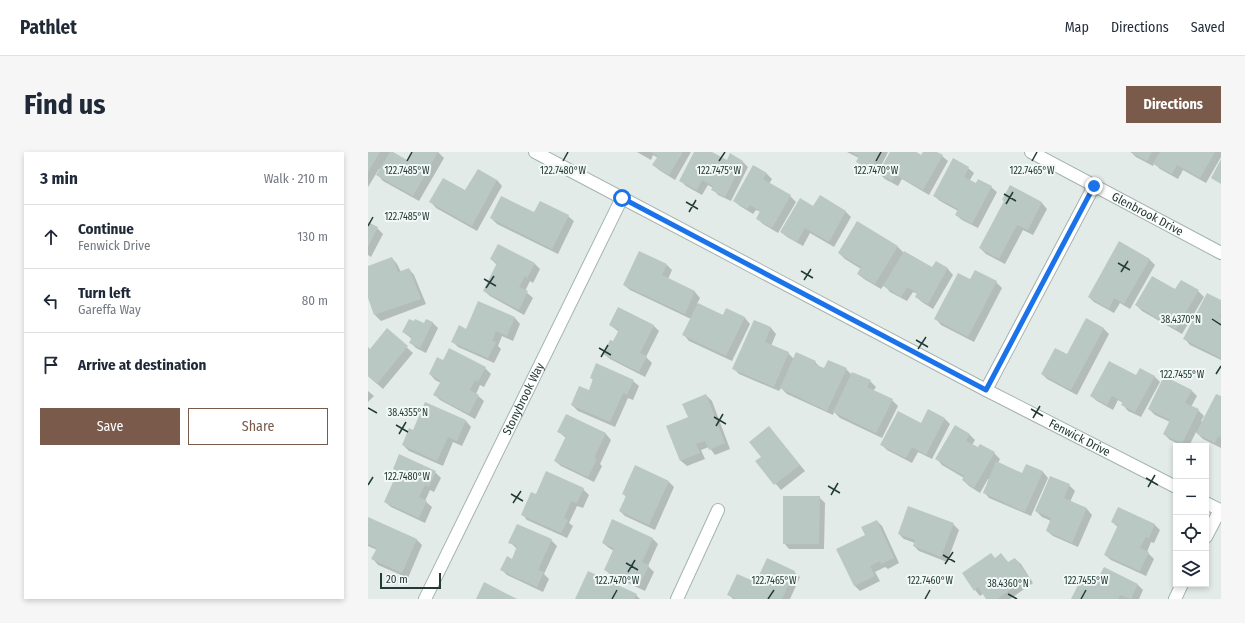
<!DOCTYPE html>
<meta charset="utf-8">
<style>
body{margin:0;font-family:"Fira Sans Condensed",sans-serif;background:#f6f6f7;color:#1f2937}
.controls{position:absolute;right:12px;bottom:12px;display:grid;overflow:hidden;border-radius:0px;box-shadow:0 2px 6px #0003}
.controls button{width:36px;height:36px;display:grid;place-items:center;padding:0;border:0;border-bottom:1px solid #e0e1e3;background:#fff;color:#1f2937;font:20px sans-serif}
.scale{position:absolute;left:12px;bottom:10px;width:61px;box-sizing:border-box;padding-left:4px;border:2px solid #233b37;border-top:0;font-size:11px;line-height:14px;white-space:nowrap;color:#233b37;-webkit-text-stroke:3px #f2f8f6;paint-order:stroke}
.stop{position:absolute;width:12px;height:12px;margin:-9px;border:3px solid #1a73e8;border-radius:50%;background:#fff}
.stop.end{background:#1a73e8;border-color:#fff;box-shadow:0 1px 4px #0008}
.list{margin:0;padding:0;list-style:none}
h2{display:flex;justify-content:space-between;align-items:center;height:52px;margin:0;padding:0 16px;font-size:17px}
h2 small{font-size:13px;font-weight:400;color:#747a83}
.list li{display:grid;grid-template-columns:26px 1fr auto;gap:12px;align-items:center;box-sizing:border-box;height:64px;padding:0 16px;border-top:1px solid #e0e1e3}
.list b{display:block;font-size:15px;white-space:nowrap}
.list p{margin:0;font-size:13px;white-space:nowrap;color:#747a83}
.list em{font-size:13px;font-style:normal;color:#747a83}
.actions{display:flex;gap:8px;padding:12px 16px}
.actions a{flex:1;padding:9px 0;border:1px solid #795a4b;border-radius:0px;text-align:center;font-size:14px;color:#795a4b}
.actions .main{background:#795a4b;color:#fff}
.icon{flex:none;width:22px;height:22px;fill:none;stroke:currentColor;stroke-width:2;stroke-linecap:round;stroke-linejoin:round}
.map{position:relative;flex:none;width:853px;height:447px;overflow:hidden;border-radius:0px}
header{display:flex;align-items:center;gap:24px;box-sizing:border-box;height:56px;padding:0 20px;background:#fff;border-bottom:1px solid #e0e1e3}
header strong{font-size:19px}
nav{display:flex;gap:22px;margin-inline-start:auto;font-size:14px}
.intro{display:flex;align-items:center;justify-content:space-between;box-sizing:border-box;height:96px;padding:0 24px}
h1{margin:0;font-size:28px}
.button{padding:10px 18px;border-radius:0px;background:#795a4b;color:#fff;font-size:14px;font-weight:700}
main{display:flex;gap:24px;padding:0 24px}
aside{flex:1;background:#fff;border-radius:0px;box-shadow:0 2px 6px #0003}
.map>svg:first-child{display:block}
</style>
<header>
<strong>Pathlet</strong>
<nav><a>Map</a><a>Directions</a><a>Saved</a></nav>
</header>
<div class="intro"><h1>Find us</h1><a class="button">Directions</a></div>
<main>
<aside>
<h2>3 min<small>Walk · 210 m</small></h2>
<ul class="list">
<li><svg class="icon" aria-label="ahead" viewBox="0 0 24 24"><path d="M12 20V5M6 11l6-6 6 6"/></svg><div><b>Continue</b><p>Fenwick Drive</p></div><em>130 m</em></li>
<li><svg class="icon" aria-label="left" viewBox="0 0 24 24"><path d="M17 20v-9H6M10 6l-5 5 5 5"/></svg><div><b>Turn left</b><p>Gareffa Way</p></div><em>80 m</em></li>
<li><svg class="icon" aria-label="arrive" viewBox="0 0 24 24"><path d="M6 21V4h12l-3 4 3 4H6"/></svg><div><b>Arrive at destination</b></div></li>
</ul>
<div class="actions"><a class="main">Save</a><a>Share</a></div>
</aside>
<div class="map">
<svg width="853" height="447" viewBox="0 0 853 447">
<rect width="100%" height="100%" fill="#e2ebe8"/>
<g fill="#0003">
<path d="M0,0H23L40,9L45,0H70L76,6L51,49L15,29L10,23L13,18L11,17L0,35Z"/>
<path d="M269,0H323L307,28L291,18L285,13L290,6L285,3L283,8Z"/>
<path d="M327,0H342L359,9L362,3L375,10L380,15L363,49L350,43L345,37V36L340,33L334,43L318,34L313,29Z"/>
<path d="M479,0H520L509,22L495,15L489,10L491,6Z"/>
<path d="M523,0H548L554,4L556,0H567L574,4L580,9L561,43L534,27L530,34L517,27L511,21Z"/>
<path d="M763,0H853V5L838,31L815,18L810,27L792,17L786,11L785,14L768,5Z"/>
<path d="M386,14L399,22L404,27L401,32L422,44L428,50L410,81L395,72L389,66L393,60L388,58L385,62L372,54L366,49Z"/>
<path d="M600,16L606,21L602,28L608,32L623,35L629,40L610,76L594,68L588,63L590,59L572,49L566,44Z"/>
<path d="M129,28L134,34L109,79L68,56L63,50L98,40Z"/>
<path d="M642,34L674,51L679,57L665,83L655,78L637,112L618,102L612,96L637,50Z"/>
<path d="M452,45L478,60L483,65L466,95L442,81L435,94L419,85L413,80L446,56Z"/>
<path d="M167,61L200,64L206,69L190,102L129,72L123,66Z"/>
<path d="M0,72L9,76L15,82L3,105L0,103Z"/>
<path d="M530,95L536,101L565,117L568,111L580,117L585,123L565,157L554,150L548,145L550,142L545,140L539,149L522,140L516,133L513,137L496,127L490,122L493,117L477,107L471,101Z"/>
<path d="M24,106L29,112L33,120L41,117L46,123L58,152L13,169L7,163L0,143V115Z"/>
<path d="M123,107L167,112L172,117L165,131L162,129L157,139L165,146L156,163L122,144L116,139L129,113Z"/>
<path d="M781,107L787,113L762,157L752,151L746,161L726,150L721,145Z"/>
<path d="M299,113L304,118L300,127L327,140L332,146L329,152L356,164L359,158L377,166L382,172L364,209L321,189L316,183L323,167L262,138L256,133Z"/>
<path d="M607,119L628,130L634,136L606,190L573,173L568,167L603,128Z"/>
<path d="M830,139L836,145L814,182L774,159L768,153Z"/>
<path d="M853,150V208L822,193L817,187Z"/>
<path d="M250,156L286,174L291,179L278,205L284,211L277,225L242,207L236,202L246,191L251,180L242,173Z"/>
<path d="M147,166L152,172L145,189L134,184L130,194L133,197L126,211L90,195L85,190L99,178Z"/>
<path d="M719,167L736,177L741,182L709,243L679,227L674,222L699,204Z"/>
<path d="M58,168L65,171L70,176L58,201L48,196L43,191L44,187L35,180L56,172Z"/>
<path d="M386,169L403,176L408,182L403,194L420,201L426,207L447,210L453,216L478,217L484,223L502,229L508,235L505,239L524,248L530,254L514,286L472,266L466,260L465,263L419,242L413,236L411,239L371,222L365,216Z"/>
<path d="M19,178L45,201L15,237L0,224V196L2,198Z"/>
<path d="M76,210L117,216L123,222L116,235L112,233L108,242L116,249L107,267L72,248L67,243L73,231L67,228L62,222Z"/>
<path d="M768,224H786L792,230L773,265L760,259L755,253V251L750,248L745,258L729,249L723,244Z"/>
<path d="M223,226L265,229L271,234L265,248L260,246L247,275L210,259L204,253L221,240L226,229Z"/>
<path d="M823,238L829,244L823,255L830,258L836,264L833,269L835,270L853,246V296L835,287L828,280L821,294H815L802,288L796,282L802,270L787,263L781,257Z"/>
<path d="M0,239L6,244L0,250Z"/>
<path d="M338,243L344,249L362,297L347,303L341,295L333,298L337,307L319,314L313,309L321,266Z"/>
<path d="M58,251L98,269L103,275L94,294L85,290L75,314L41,299L35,293L46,279Z"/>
<path d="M199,263L238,282L243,288L232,312L234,314L226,330L193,314L187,309L198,286L191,280Z"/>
<path d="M577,267L582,272L564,307L550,300L544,311L519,298L513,292L553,272Z"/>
<path d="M401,275L437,319L413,338L389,310L395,305Z"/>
<path d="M601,282L607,288L604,293L610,297L612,293L626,301L632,307L630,311L655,322L659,313L675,320L680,326L663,364L621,346L616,340L622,327H620L612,341L601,334L595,328L596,326L574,313L569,307Z"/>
<path d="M26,316L67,320L73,326L66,340L62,338L57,349L64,355L57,371L23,355L17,350L30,321Z"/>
<path d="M179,321L215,337L221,343L215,356L209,354L201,371L205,374L199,386L159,368L154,362L168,343Z"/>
<path d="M301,330L306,335L287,378L257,364L252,359L258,345L255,341Z"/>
<path d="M701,333L707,339L702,350L719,357L724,363L710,395L685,384L679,379L683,369L674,365L668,359Z"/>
<path d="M451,345L457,351L456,397H421L416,391Z"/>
<path d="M0,366L48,387L54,393L40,426L10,413L5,407L9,398L0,394Z"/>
<path d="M509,369L514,374L531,411L520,417L517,415L507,420L512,429L492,439L486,433L499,384Z"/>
<path d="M744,370L787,373L792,378L786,391L783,390L779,400L786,407L778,424L743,408L737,403L750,375Z"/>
<path d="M585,372L591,378L579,410L551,399L546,394L547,391L536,387L531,382Z"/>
<path d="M149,373L183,388L189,394L176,422L181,427L175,440L139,423L134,418L144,408L149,397L142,390Z"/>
<path d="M284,386L290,392L280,414L286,420L277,439L243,423L237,418L246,399L241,396L235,391Z"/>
<path d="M633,403L641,411L647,407L653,412L665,431L642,447H620L616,441L612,444L607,438L628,407Z"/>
<path d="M736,416L770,433L775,438L771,447H704L727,435Z"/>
<path d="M426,420L432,425L422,447H365L361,443L388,432Z"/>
<path d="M268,443L272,447H208Z"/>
</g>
<g fill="#bac8c4">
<path d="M0,0H12L0,20Z"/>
<path d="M22,0H25L39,8L44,0H70L45,44L8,23Z"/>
<path d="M282,0H315L301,23L284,13L290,4Z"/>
<path d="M326,0H344L359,8L362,1L375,9L357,45L343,38L345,34L334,28L329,38L311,29Z"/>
<path d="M483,0H512L503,17L488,10L491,4Z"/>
<path d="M522,0H548L553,3L555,0H569L575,3L555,38L528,23L524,29L510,21Z"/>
<path d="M762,0H784L779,9Z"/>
<path d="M792,0H847L832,26L809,13L804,22L785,12Z"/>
<path d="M585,6L601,15L596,25L608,31L610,27L624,34L604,72L587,63L590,57L565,44Z"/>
<path d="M853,7V32L843,26Z"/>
<path d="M385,13L399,21L395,27L423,43L404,76L388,67L392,59L382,53L379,57L365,49Z"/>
<path d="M110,17L129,28L104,74L61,50L75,26L97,38Z"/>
<path d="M642,33L674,50L660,78L649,73L631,107L611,96L636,49L634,48Z"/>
<path d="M452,43L478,59L461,90L437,76L429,90L412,80L432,46L445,54Z"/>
<path d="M133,44L166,60L172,49L201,63L184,97L122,66Z"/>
<path d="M489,69L530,94L507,132L489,122L493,115L470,101Z"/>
<path d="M0,70L10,75L0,95Z"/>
<path d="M751,89L782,107L756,152L746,146L741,157L720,145Z"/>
<path d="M130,92L167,111L159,126L157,124L151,135L160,139L151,158L115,139L129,111L122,107Z"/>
<path d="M271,99L299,112L294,123L327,139L317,162L255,133Z"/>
<path d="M536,99L564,115L568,109L580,116L560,152L547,145L549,141L539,135L533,145L515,134Z"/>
<path d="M24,105L30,120L41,116L53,147L6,163L0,146V114Z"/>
<path d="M607,118L629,129L600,185L566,167L590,121L602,127Z"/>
<path d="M784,124L807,137L813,128L831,138L808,177L767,153Z"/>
<path d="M839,141L853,148V162L851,165L853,166V206L815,187Z"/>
<path d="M110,149L147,165L139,184L128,179L124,189L128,190L120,206L83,190L91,173L98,177Z"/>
<path d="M330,151L355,163L358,156L377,165L358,204L314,183Z"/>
<path d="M250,155L286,173L272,201L279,204L271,220L235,202L242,188L245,189L251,178L241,173Z"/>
<path d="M718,166L736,176L703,238L673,222L687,196L699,202Z"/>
<path d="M41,167L46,169L47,167L56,171L58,167L65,170L52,196L41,191L44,185L34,180Z"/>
<path d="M386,168L403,175L397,190L421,200L406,235L364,217Z"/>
<path d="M19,176L40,194L9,232L0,224V195L2,197Z"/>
<path d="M81,196L118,215L110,230L107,228L102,238L111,243L101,262L65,243L73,229L61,222L69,205L75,208Z"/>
<path d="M428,200L448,209L446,212L456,216L460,208L479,216L459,259L412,236Z"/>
<path d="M741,209L768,223L772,216L787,224L767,260L753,253L755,250L744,244L739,253L722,244Z"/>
<path d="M228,211L266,228L259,243L255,241L242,270L203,253L211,234L221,238L225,227L222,226Z"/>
<path d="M484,220L503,228L499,235L525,247L508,281L465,260Z"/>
<path d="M796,224L824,238L817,251L831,257L814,292L795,282L802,268L780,257Z"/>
<path d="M338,242L357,291L341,298L337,289L328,292L332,301L312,309L298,274L320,265L314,252Z"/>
<path d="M848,242L853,244V286L850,284L847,291L828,281Z"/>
<path d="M57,250L98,268L89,289L80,285L69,309L34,293L41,276L45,278Z"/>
<path d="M560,257L577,266L558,303L544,295L538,306L512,293L530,259L553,271Z"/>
<path d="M198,262L238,281L226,306L229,307L220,325L186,309L198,284L189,280Z"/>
<path d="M587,273L602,282L598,289L610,295L612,292L627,300L606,336L594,328L596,324L567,307Z"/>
<path d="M401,274L432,313L406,333L387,309L393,305L381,290Z"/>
<path d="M31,302L68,319L61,335L57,333L51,345L59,349L51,366L16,350L30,319L25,317Z"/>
<path d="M628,309L654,321L658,312L675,319L657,360L615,341Z"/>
<path d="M267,313L301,329L281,373L251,359L258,344L254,342Z"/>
<path d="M178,319L216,336L209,351L203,349L196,366L200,368L193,381L153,363L163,340L168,342Z"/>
<path d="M682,324L702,332L696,346L719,356L704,391L678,379L683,366L667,359Z"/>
<path d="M415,344H452L451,392H415Z"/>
<path d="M540,354L586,371L573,405L545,394L547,388L530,382Z"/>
<path d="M750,355L787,372L781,386L778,385L772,396L781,400L772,419L736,403L750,373L743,370Z"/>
<path d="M0,365L49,387L34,421L3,407L9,396L0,392Z"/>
<path d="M244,367L285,386L274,410L281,413L271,434L236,418L246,396L234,391Z"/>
<path d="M509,368L526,406L513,412L512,409L502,414L507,424L486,434L468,397L497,383L493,375Z"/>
<path d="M149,372L184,387L170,418L176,420L169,435L132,418L139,404L144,407L149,394L140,391Z"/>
<path d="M623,401L627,406L633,401L640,410L647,406L661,425L629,447H618L610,435L606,439L594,421Z"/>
<path d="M399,406L427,419L414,447H368L359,443L369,422L388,430Z"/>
<path d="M736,415L770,432L763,447L752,443L750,447H703L713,427L726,434Z"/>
<path d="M220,419L269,442L266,447H207Z"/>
<path d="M116,430L149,447H108Z"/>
</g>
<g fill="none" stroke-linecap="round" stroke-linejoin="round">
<defs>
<g id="minor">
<path id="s1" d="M167,0L618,238L808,335"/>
<path id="s2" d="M663,0L853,101"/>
<path d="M618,238L726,34"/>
<path d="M838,351L852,358L838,385"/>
<path id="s3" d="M57,447L254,46"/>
<path d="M309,447L350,358"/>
<path d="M807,447L814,432"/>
</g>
</defs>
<use href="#minor" stroke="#a5b3af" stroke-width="14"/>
<use href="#minor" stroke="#fff" stroke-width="12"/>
</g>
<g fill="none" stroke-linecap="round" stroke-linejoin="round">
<path stroke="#1a73e8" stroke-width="5" d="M254,46L618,238L726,34"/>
</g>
<path fill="none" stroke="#233b37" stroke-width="1.5" d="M39,9L44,0M195,9L200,0M351,9L357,0M508,9L513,0M664,9L669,0M636,42L648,49M318,50L330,57M638,52L645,40M321,60L328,48M0,74L5,65M750,111L762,118M433,119L445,126M753,120L760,109M116,127L128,134M436,128L443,117M118,136L126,124M844,167L853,173M548,188L560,195M231,196L243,203M550,197L558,185M233,205L240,193M848,222L853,214M0,256L9,261M663,257L675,264M346,265L358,272M665,266L672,254M28,273L40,280M348,274L355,262M31,282L38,270M778,326L790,333M0,333L5,325M460,334L472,341M780,335L787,323M143,342L155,349M463,343L470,331M145,351L153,339M575,403L587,410M258,411L270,418M577,412L585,400M260,420L267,408M640,442L649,447M244,447L249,438M400,447L406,438M557,447L562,438M713,447L718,438"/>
<g text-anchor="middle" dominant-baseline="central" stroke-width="4" stroke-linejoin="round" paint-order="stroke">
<g font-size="12" fill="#233b37" stroke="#f2f8f6">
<text stroke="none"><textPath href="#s2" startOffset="132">Glenbrook Drive</textPath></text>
<text stroke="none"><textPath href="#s3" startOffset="223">Stonybrook Way</textPath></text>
<text stroke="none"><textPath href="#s1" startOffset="615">Fenwick Drive</textPath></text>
</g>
</g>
<g font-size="10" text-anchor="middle" fill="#233b37" stroke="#f2f8f6" stroke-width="4" stroke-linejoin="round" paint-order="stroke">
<text x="39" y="22">122.7485°W</text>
<text x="195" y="22">122.7480°W</text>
<text x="351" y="22">122.7475°W</text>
<text x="508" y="22">122.7470°W</text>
<text x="664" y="22">122.7465°W</text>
<text x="39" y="68">122.7485°W</text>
<text x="813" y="171">38.4370°N</text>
<text x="814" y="226">122.7455°W</text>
<text x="40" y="264">38.4355°N</text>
<text x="39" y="328">122.7480°W</text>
<text x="249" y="432">122.7470°W</text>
<text x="406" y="432">122.7465°W</text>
<text x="562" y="432">122.7460°W</text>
<text x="718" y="432">122.7455°W</text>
<text x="640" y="435">38.4360°N</text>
</g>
</svg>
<div class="controls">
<button>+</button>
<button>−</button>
<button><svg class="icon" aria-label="locate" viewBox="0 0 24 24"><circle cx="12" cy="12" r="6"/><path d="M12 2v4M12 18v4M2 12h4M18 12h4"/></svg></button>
<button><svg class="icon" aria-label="layers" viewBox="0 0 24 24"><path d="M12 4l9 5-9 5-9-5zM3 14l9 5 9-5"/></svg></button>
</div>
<div class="scale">20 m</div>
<div class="stop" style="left:254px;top:46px"></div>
<div class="stop end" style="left:726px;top:34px"></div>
</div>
</main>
